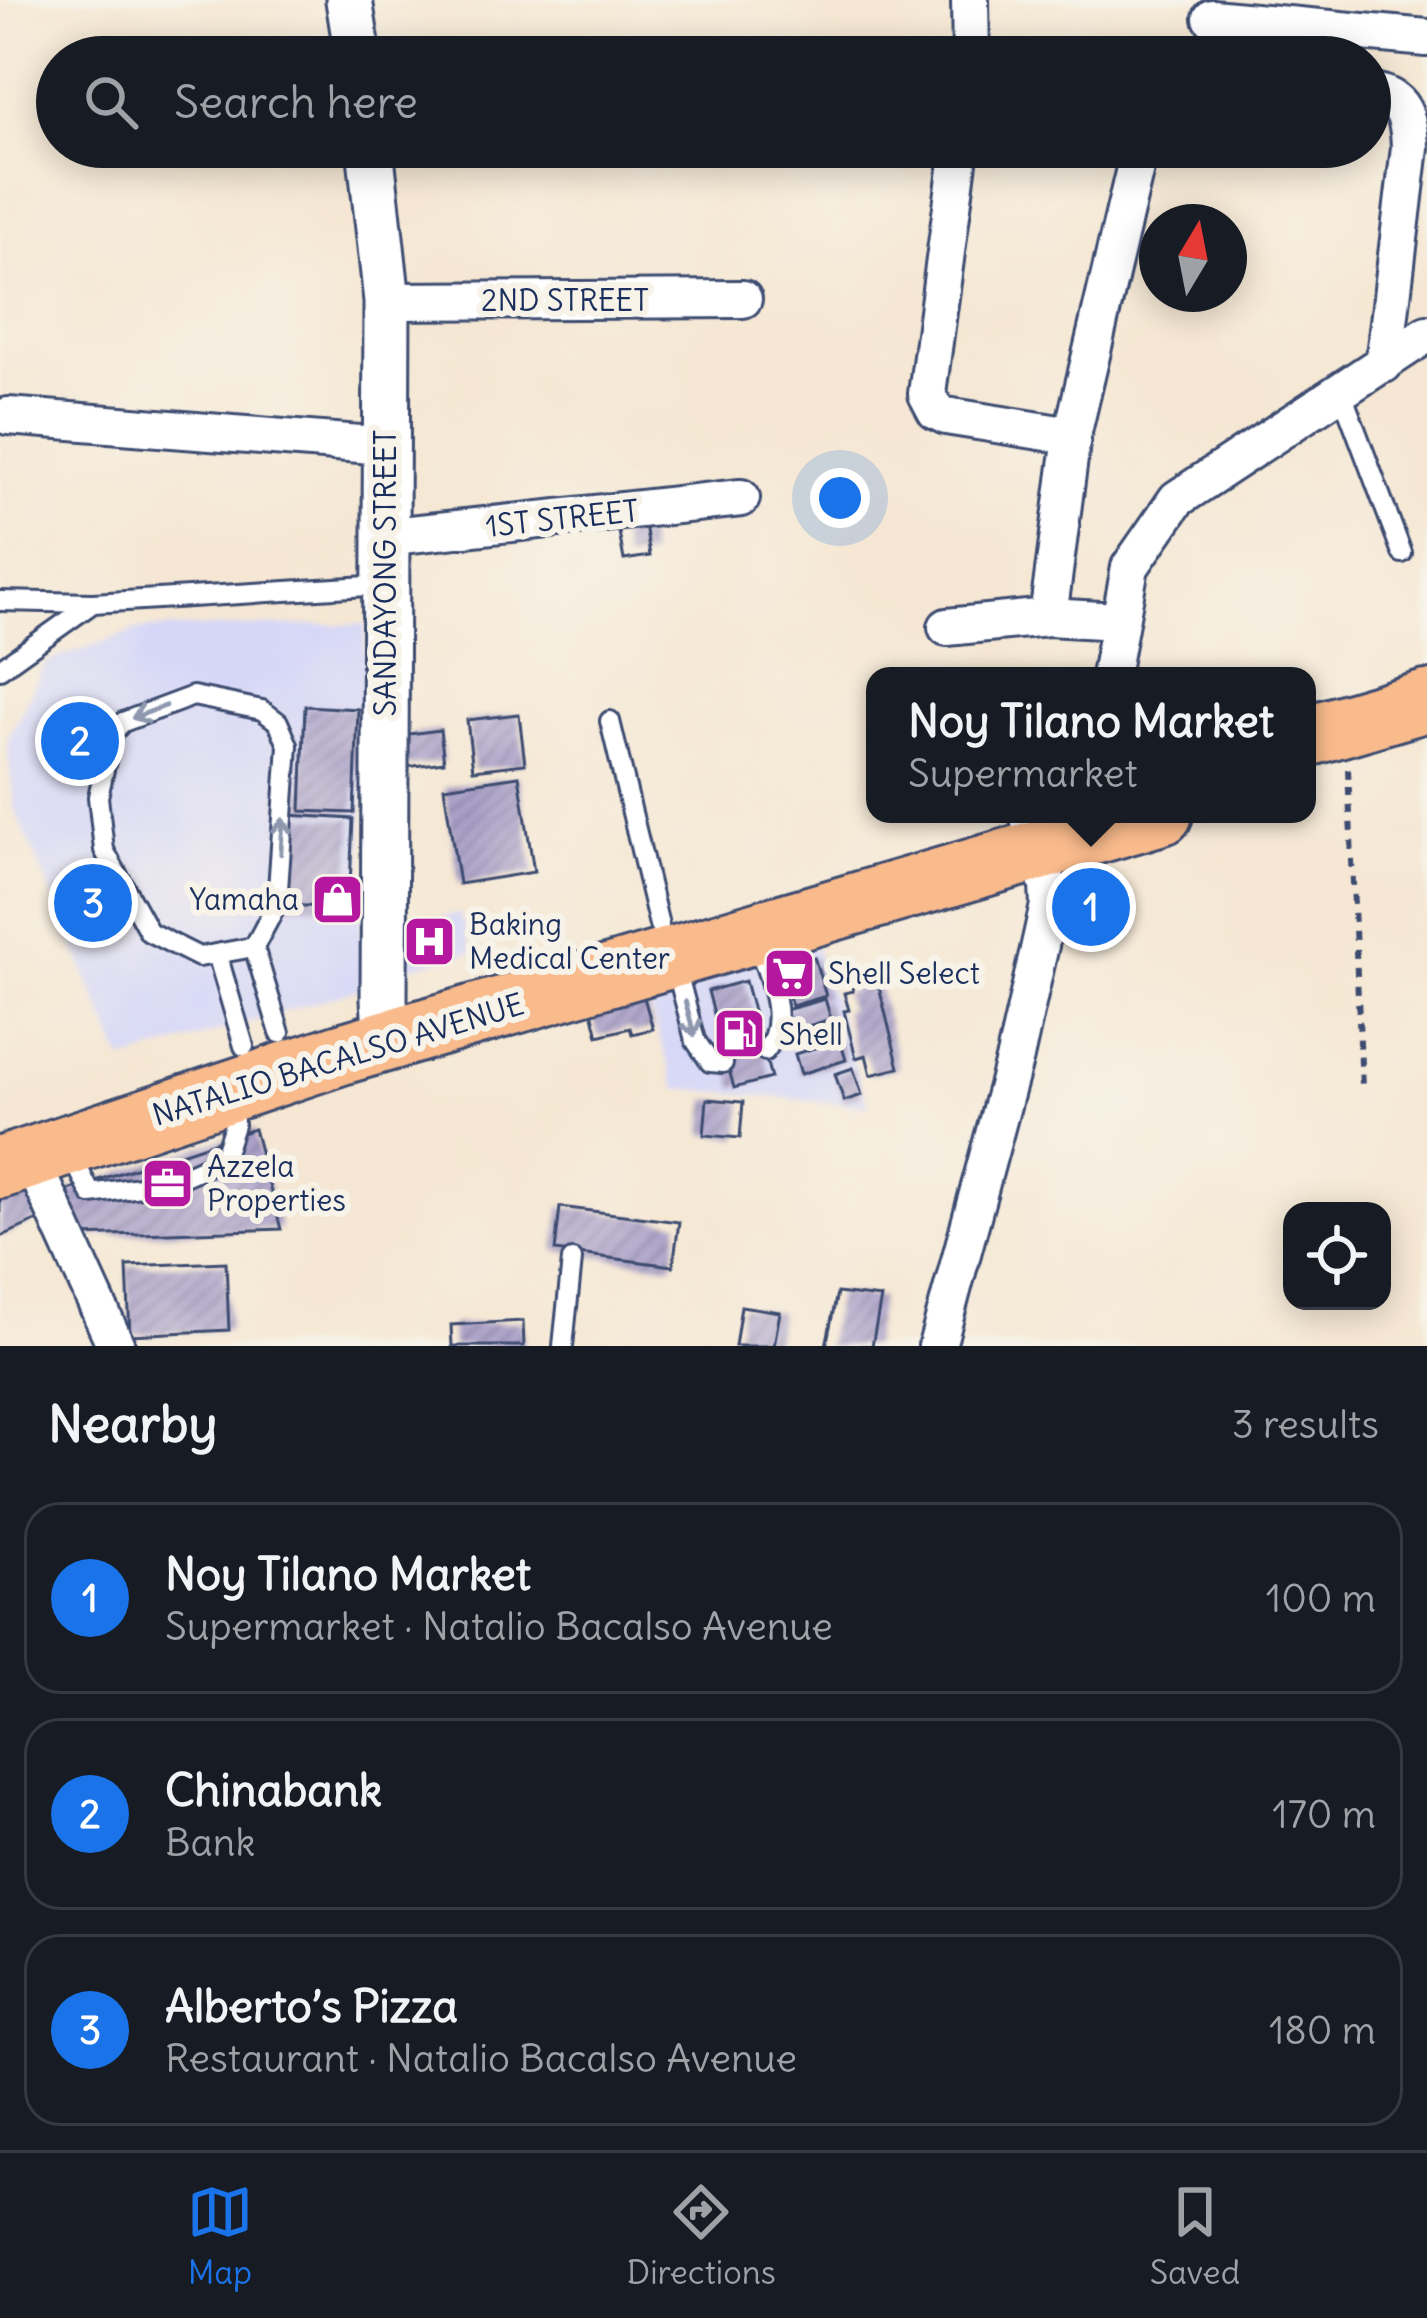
<!DOCTYPE html>
<meta charset="utf-8">
<style>
body{margin:0;font-family:Delius,sans-serif;background:#20242c;color:#f1f3f6}
.controls{position:absolute;right:36px;bottom:36px;display:grid;overflow:hidden;border-radius:24px;box-shadow:0 6px 30px #0003}
.controls button{width:108px;height:108px;display:grid;place-items:center;padding:0;border:0;border-bottom:3px solid #363941;background:#171b24;color:#f1f3f6;font:60px sans-serif}
.compass{position:absolute;left:1139px;top:204px;width:108px;height:108px;border-radius:50%;background:#171b24;box-shadow:0 6px 30px #0003;rotate:10deg}
.you{position:absolute;left:840px;top:498px;width:42px;height:42px;margin:-30px;border:9px solid #fff;border-radius:50%;background:#1a73e8;box-shadow:0 0 0 18px #1a73e833}
.badge{display:grid;place-items:center;width:78px;height:78px;border-radius:50%;background:#1a73e8;color:#fff;font-size:39px;font-weight:700}
.pin{position:absolute;translate:-50% -50%;border:6px solid #fff;box-shadow:0 3px 12px #0006}
.popup{position:absolute;left:866px;top:667px;width:450px;height:156px;box-sizing:border-box;display:grid;place-content:center;border-radius:24px;background:#171b24;filter:drop-shadow(0 3px 9px #0005);font-size:39px;white-space:nowrap;color:#9ea1a6}
.popup b{font-size:45px;color:#f1f3f6}
.popup::after{content:'';position:absolute;left:50%;top:100%;margin-left:-24px;border:24px solid transparent;border-top-color:#171b24}
.list{margin:0;padding:0;list-style:none}
h2{display:flex;justify-content:space-between;align-items:center;height:156px;margin:0;padding:0 48px;font-size:51px}
h2 small{font-size:39px;font-weight:400;color:#9ea1a6}
.list li{display:grid;grid-template-columns:78px 1fr auto;gap:36px;align-items:center;box-sizing:border-box;height:192px;margin:0 24px 24px;padding:0 24px;border:3px solid #363941;border-radius:36px}
.list b{display:block;font-size:45px;white-space:nowrap}
.list p{margin:0;font-size:39px;white-space:nowrap;color:#9ea1a6}
.list em{font-size:39px;font-style:normal;color:#9ea1a6}
.icon{flex:none;width:66px;height:66px;fill:none;stroke:currentColor;stroke-width:2;stroke-linecap:round;stroke-linejoin:round}
.map{position:relative;flex:none;width:1427px;height:1346px;overflow:hidden}
.search{position:absolute;background:#171b24;box-shadow:0 6px 30px #0003;left:36px;right:36px;top:36px;height:132px;display:flex;align-items:center;gap:30px;box-sizing:border-box;padding:0 42px;border-radius:66px;color:#9ea1a6;font-size:45px}
.sheet{height:804px;background:#171b24}
nav{display:flex;justify-content:space-around;align-items:center;box-sizing:border-box;height:168px;border-top:3px solid #363941;background:#171b24;font-size:33px;color:#9ea1a6}
nav a{display:grid;justify-items:center;gap:6px}
nav .on{color:#1a73e8}
.map>svg:first-child{display:block}
</style>
<div class="map">
<svg width="1427" height="1346" viewBox="0 0 1427 1346">
<defs>
<pattern id="building-hatch" width="6" height="6" patternUnits="userSpaceOnUse" patternTransform="scale(3)"><rect width="6" height="6" fill="#a89ec8"/><path d="M-1 1l2-2M0 6l6-6M5 7l2-2" fill="none" stroke="#8881a6"/></pattern>
</defs>
<rect width="100%" height="100%" fill="#f7f3e8"/>
<filter id="ink" filterUnits="userSpaceOnUse"><feTurbulence type="fractalNoise" baseFrequency=".00833" numOctaves="2"/><feDisplacementMap in="SourceGraphic" scale="24" xChannelSelector="R" yChannelSelector="G"/><feConvolveMatrix kernelMatrix="1 2 1 2 8 2 1 2 1" color-interpolation-filters="sRGB"/></filter>
<filter id="wash" filterUnits="userSpaceOnUse"><feTurbulence type="fractalNoise" baseFrequency=".004" numOctaves="4" result="noise"/><feDisplacementMap in="SourceGraphic" scale="48" xChannelSelector="R" yChannelSelector="G"/><feGaussianBlur stdDeviation="2.7" result="paint"/><feColorMatrix in="noise" values="0 0 0 0 0 0 0 0 0 0 0 0 0 0 0 0 0 1.4 0 .05"/><feComposite in="paint" operator="in"/></filter>
<g filter="url(#wash)">
<rect width="100%" height="100%" fill="#f5e7d3"/>
<g fill="#d6d7f8">
<path d="M365,624L361,988L123,1061L14,807L7,741L46,662L140,629Z"/>
<path d="M459,913L473,952L392,971L389,930Z"/>
<path d="M813,941L869,1106L676,1088L643,988Z"/>
</g>
<g id="blocks">
<g fill="url(#building-hatch)">
<path d="M644,517L650,556L624,560L617,521Z"/>
<path d="M305,706L358,709L354,813L301,811Z"/>
<path d="M519,714L525,764L473,770L467,720Z"/>
<path d="M440,730L444,762L399,768L394,736Z"/>
<path d="M519,776L534,872L459,884L444,787Z"/>
<path d="M288,815L353,819L349,908L284,905Z"/>
<path d="M814,957L826,996L792,1006L779,967Z"/>
<path d="M869,974L871,984L878,983L899,1068L871,1075L866,1055L856,1058L844,1011L849,1010L844,993L853,991L850,978Z"/>
<path d="M745,981L771,1078L734,1088L708,991Z"/>
<path d="M643,994L653,1029L632,1034L630,1028L598,1036L591,1007Z"/>
<path d="M825,999L831,1019L788,1032L782,1011Z"/>
<path d="M840,1040L846,1060L801,1074L795,1054Z"/>
<path d="M853,1068L862,1095L844,1101L835,1074Z"/>
<path d="M707,1099L743,1102L740,1138L704,1135Z"/>
<path d="M254,1129L281,1229L81,1236L68,1190Z"/>
<path d="M33,1180L49,1215L0,1237V1195Z"/>
<path d="M560,1207L679,1222L673,1266L555,1251Z"/>
<path d="M226,1262L229,1330L130,1335L127,1266Z"/>
<path d="M837,1293L881,1298L872,1346H826Z"/>
<path d="M741,1306L780,1312L774,1346H735Z"/>
<path d="M523,1321L524,1346H452L451,1325Z"/>
</g>
</g>
</g>
<g filter="url(#ink)">
<use href="#blocks" fill-opacity="0" stroke="#3c4b70" stroke-width="3"/>
<g fill="none" stroke-linecap="round" stroke-linejoin="round">
<defs>
<g id="service">
<path d="M1341,391L1402,553"/>
<path d="M0,601L93,603"/>
<path d="M0,669L93,603L384,585"/>
<path d="M610,721L659,925"/>
<path d="M757,942C767,974 791,1021 765,1051"/>
<path d="M254,947L199,957L149,932L104,850L98,797L112,733L123,722L193,696L262,710L278,722L288,745L277,904L254,947L280,1033"/>
<path d="M217,954L244,1046"/>
<path d="M675,964L695,1040L710,1062L723,1063"/>
<path d="M71,1154L91,1194L168,1183L223,1159L234,1125L233,1100"/>
<path d="M563,1346L572,1260"/>
</g>
<g id="minor">
<path d="M970,0L971,57"/>
<path d="M1212,18L1427,38"/>
<path d="M1370,92C1403,95 1409,117 1410,147L1384,364"/>
<path d="M960,147L927,394L936,411L946,416L1072,436"/>
<path d="M387,301L743,299"/>
<path d="M8,416L385,446"/>
<path d="M383,537L741,498"/>
<path d="M1048,617L1072,436L1140,147"/>
<path d="M947,627L1048,617L1118,621"/>
<path d="M1110,676L1130,567L1177,499L1427,334"/>
<path d="M30,1156L116,1346"/>
<path d="M937,1346L1015,1057L1049,905L1048,886L1029,818"/>
</g>
<g id="tertiary">
<path d="M349,0L358,57"/>
<path d="M370,147L387,301L384,1000L387,1041"/>
</g>
<g id="trunk">
<path d="M1307,736L1427,701"/>
<path d="M0,1168L341,1054L1162,814"/>
</g>
</defs>
<use href="#service" stroke="#3c4b70" stroke-width="24"/>
<use href="#minor" stroke="#3c4b70" stroke-width="42"/>
<use href="#tertiary" stroke="#3c4b70" stroke-width="51"/>
<use href="#trunk" stroke="#3c4b70" stroke-width="66"/>
<path stroke="#3c4b70" stroke-width="6" stroke-dasharray="9 9" stroke-linecap="butt" d="M1348,769L1362,1088"/>
<use href="#service" stroke="#fff" stroke-width="18"/>
<use href="#minor" stroke="#fff" stroke-width="36"/>
<use href="#tertiary" stroke="#fff" stroke-width="45"/>
<use href="#trunk" stroke="#fabb8c" stroke-width="60"/>
</g>
<defs><path id="oneway-shaft" d="M-6 0H5M1.5-3L5.5 0L1.5 3" fill="none" stroke-width="1.6" stroke-linecap="round" stroke-linejoin="round" transform="scale(3)"/></defs>
<g stroke="#8d97ae">
<use href="#oneway-shaft" transform="translate(149 712) rotate(160)"/>
<use href="#oneway-shaft" transform="translate(282 836) rotate(-86)"/>
<use href="#oneway-shaft" transform="translate(690 1019) rotate(75)"/>
</g>
</g>
<defs>
<symbol id="shop-square" viewBox="-11 -11 22 22"><rect x="-9" y="-9" width="18" height="18" rx="4" fill="#b5179e" stroke="#f7f3e8"/><path d="M-5-2.5h2.3a2.7 3.5 0 0 1 5.4 0H5L5.5 6h-11ZM-1.5-2.5h3a1.5 2.3 0 0 0-3 0Z" fill="#fff"/></symbol>
<symbol id="hospital-square" viewBox="-11 -11 22 22"><rect x="-9" y="-9" width="18" height="18" rx="4" fill="#b5179e" stroke="#f7f3e8"/><path d="M-5-5h3v3.5h4V-5h3V5h-3V1.5h-4V5h-3Z" fill="#fff"/></symbol>
<symbol id="supermarket-square" viewBox="-11 -11 22 22"><rect x="-9" y="-9" width="18" height="18" rx="4" fill="#b5179e" stroke="#f7f3e8"/><path d="M-6-5.5h2.5l.6 2H6L4.5 2H-2.5L-4.4-4H-6ZM-1.5 3.2a1.3 1.3 0 1 0 .1 0ZM3 3.2a1.3 1.3 0 1 0 .1 0Z" fill="#fff"/></symbol>
<symbol id="fuel-square" viewBox="-11 -11 22 22"><rect x="-9" y="-9" width="18" height="18" rx="4" fill="#b5179e" stroke="#f7f3e8"/><path d="M-5.5-6h7V0h2V4h1.3V-2.5L3-4.5l.8-.8L6-3V5H2.5V1h-1V6h-7ZM-4.2-4.7v3.2H.2V-4.7Z" fill="#fff"/></symbol>
<symbol id="office-square" viewBox="-11 -11 22 22"><rect x="-9" y="-9" width="18" height="18" rx="4" fill="#b5179e" stroke="#f7f3e8"/><path d="M-6-3h4V-5.5h4V-3h4V5H-6ZM-1-4.5V-3h2v-1.5ZM-6 0V1H6V0Z" fill="#fff"/></symbol>
</defs>
<g fill-rule="evenodd">
<use href="#shop-square" x="308" y="870" width="59" height="59"/>
<use href="#hospital-square" x="400" y="912" width="59" height="59"/>
<use href="#supermarket-square" x="760" y="944" width="59" height="59"/>
<use href="#fuel-square" x="710" y="1004" width="59" height="59"/>
<use href="#office-square" x="138" y="1154" width="59" height="59"/>
</g>
<g text-anchor="middle" dominant-baseline="central" stroke-width="12" stroke-linejoin="round" paint-order="stroke">
<g font-size="30" fill="#1b2f5e" stroke="#f7f3e8">
<text x="565" y="300">2ND STREET</text>
<text transform="translate(562 518) rotate(-6)">1ST STREET</text>
<text transform="translate(385 573) rotate(-90)">SANDAYONG STREET</text>
<text transform="translate(338 1059) rotate(-17)">NATALIO BACALSO AVENUE</text>
</g>
<g font-size="30" fill="#1b2f5e" stroke="#f7f3e8" text-anchor="start">
<text x="299" y="899" text-anchor="end">Yamaha</text>
<text x="469" y="924">Baking<tspan x="469" dy="34">Medical Center</tspan></text>
<text x="828" y="973">Shell Select</text>
<text x="779" y="1034">Shell</text>
<text x="207" y="1166">Azzela<tspan x="207" dy="34">Properties</tspan></text>
</g>
</g>
</svg>
<div class="controls">
<button><svg class="icon" aria-label="locate" viewBox="0 0 24 24"><circle cx="12" cy="12" r="6"/><path d="M12 2v4M12 18v4M2 12h4M18 12h4"/></svg></button>
</div>
<svg class="compass" viewBox="-18 -18 36 36"><path d="M0-13l5 13h-10z" fill="#e53935"/><path d="M0 13l5-13h-10z" fill="#9ea1a6"/></svg>
<div class="you"></div>
<div class="pin badge" style="left:1091px;top:907px">1</div>
<div class="popup"><b>Noy Tilano Market</b>Supermarket</div>
<div class="pin badge" style="left:80px;top:741px">2</div>
<div class="pin badge" style="left:93px;top:903px">3</div>
<div class="search"><svg class="icon" aria-label="search" viewBox="0 0 24 24"><circle cx="10" cy="10" r="6"/><path d="M15 15l6 6"/></svg>Search here</div>
</div>
<section class="sheet">
<h2>Nearby<small>3 results</small></h2>
<ul class="list">
<li><span class="badge">1</span><div><b>Noy Tilano Market</b><p>Supermarket · Natalio Bacalso Avenue</p></div><em>100 m</em></li>
<li><span class="badge">2</span><div><b>Chinabank</b><p>Bank</p></div><em>170 m</em></li>
<li><span class="badge">3</span><div><b>Alberto’s Pizza</b><p>Restaurant · Natalio Bacalso Avenue</p></div><em>180 m</em></li>
</ul>
</section>
<nav>
<a class="on"><svg class="icon" aria-label="map" viewBox="0 0 24 24"><path d="M3 6l6-2 6 2 6-2v14l-6 2-6-2-6 2zM9 4v14M15 6v14"/></svg>Map</a>
<a><svg class="icon" aria-label="directions" viewBox="0 0 24 24"><path d="M12 3l9 9-9 9-9-9zM9 14v-3h6M13 9l2 2-2 2"/></svg>Directions</a>
<a><svg class="icon" aria-label="saved" viewBox="0 0 24 24"><path d="M7 4h10v16l-5-4-5 4z"/></svg>Saved</a>
</nav>
